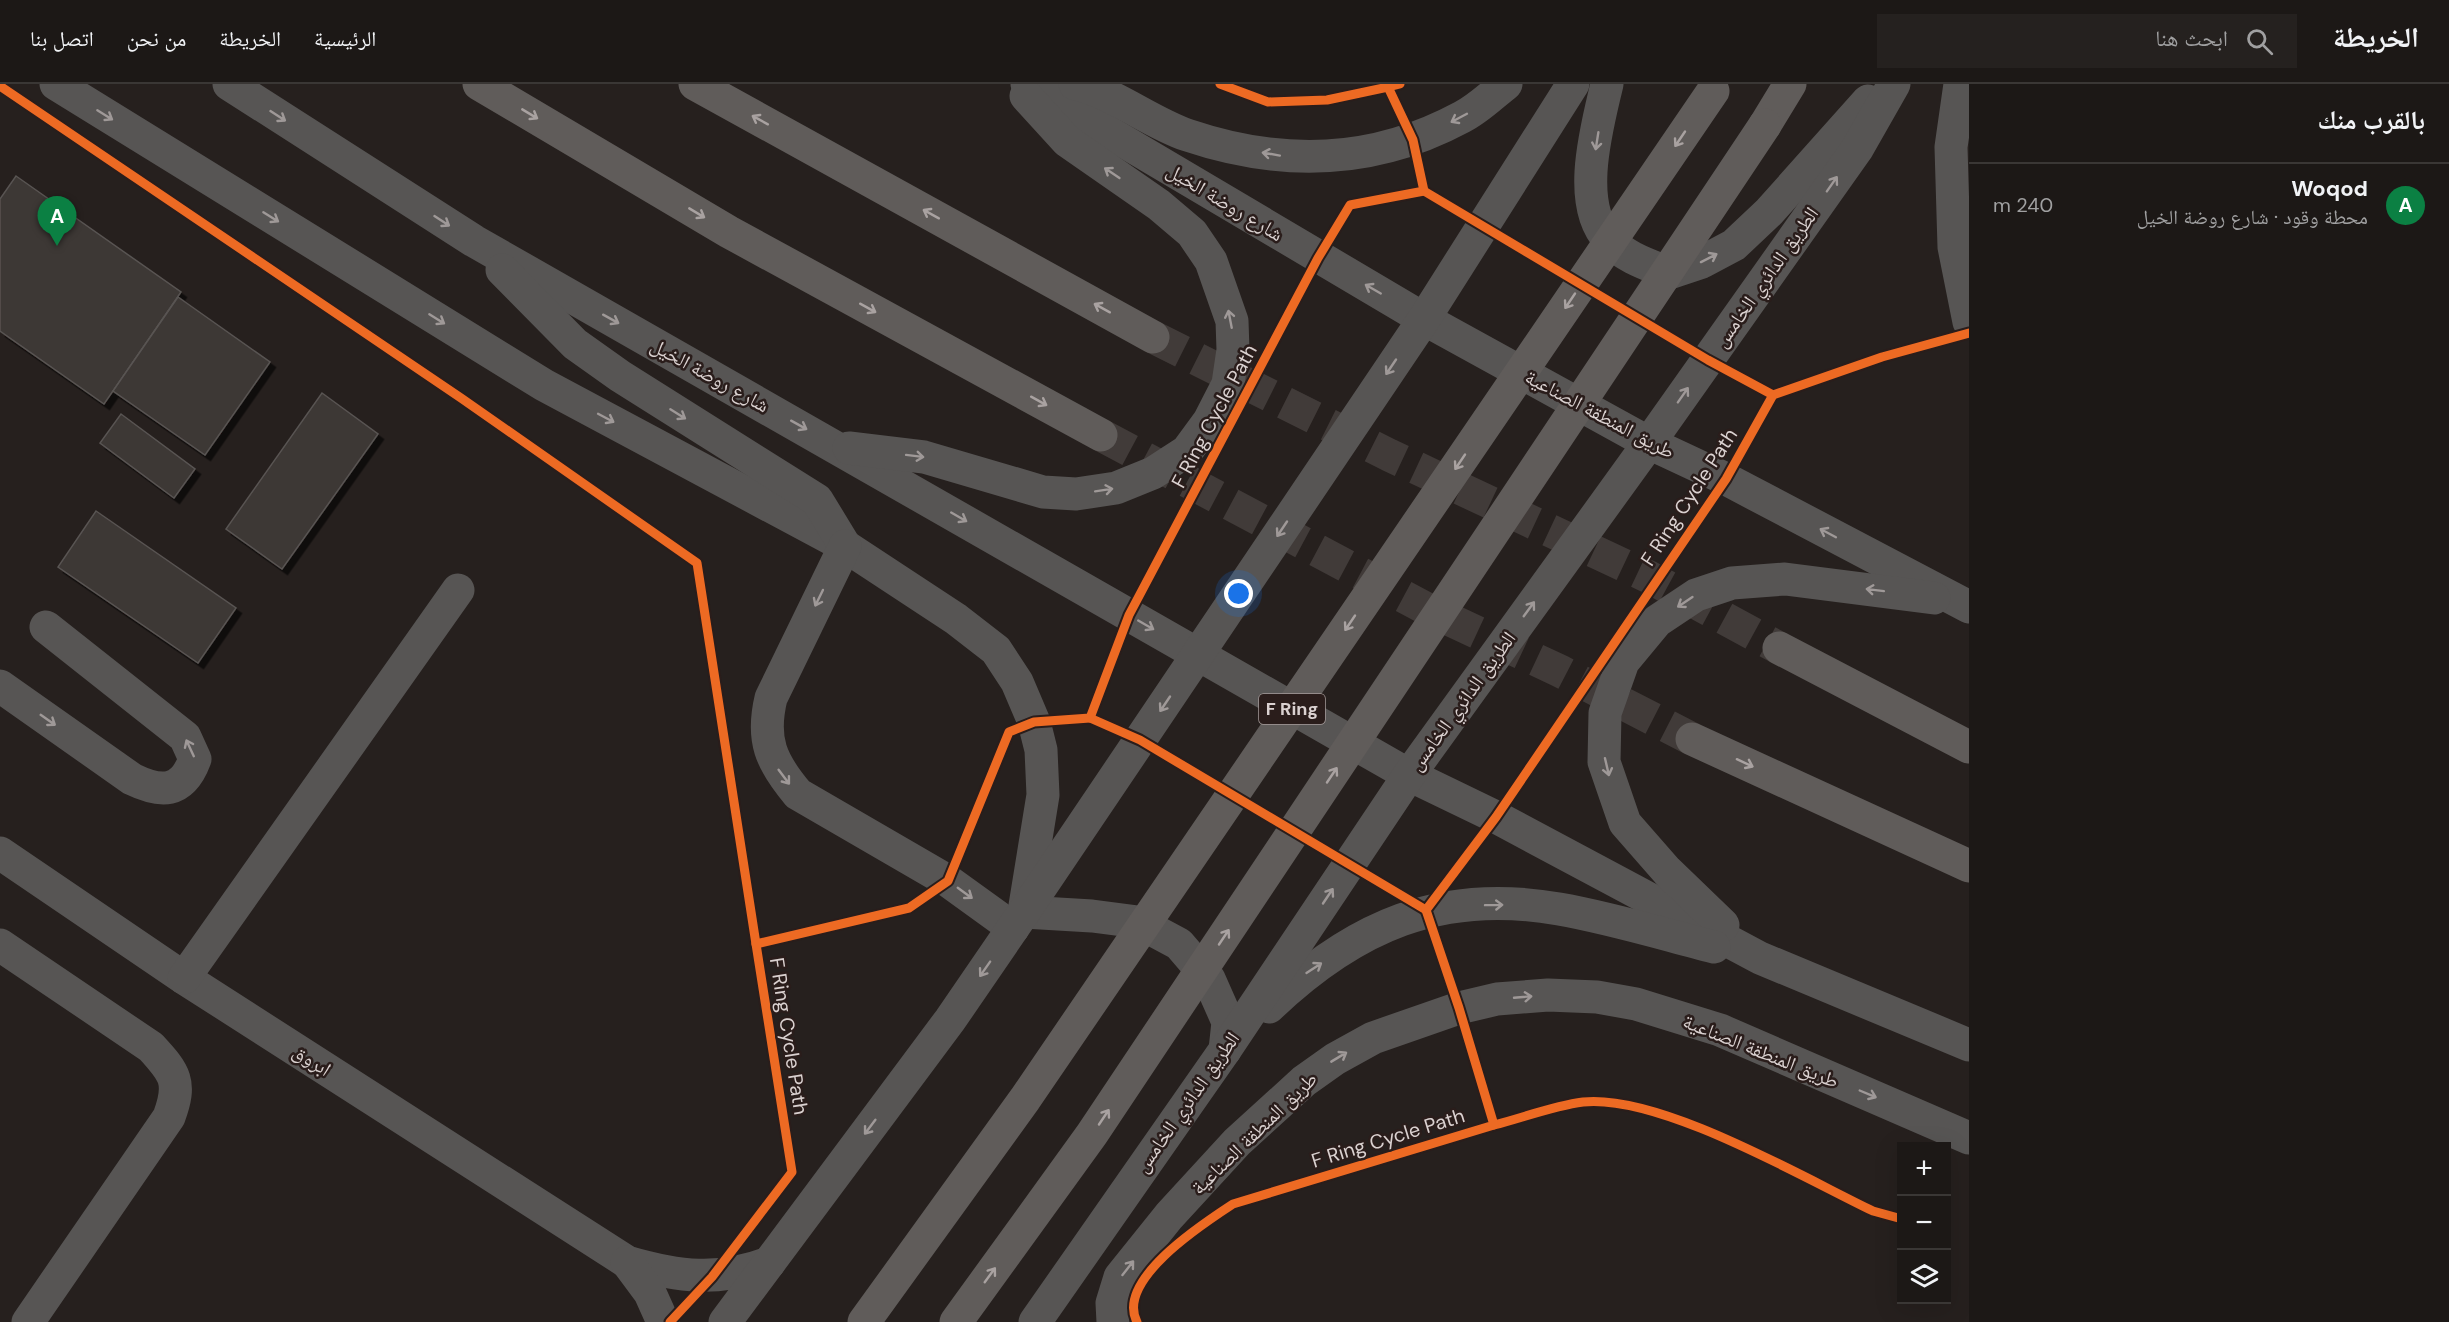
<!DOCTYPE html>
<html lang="ar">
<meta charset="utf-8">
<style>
body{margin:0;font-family:"DM Sans","Noto Naskh Arabic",sans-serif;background:#25211f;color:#f1f3f6;direction:rtl}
.controls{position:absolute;right:18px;bottom:18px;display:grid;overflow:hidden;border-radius:0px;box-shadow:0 6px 24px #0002}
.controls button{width:54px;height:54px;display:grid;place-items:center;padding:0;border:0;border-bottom:2px solid #3a3735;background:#1c1816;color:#f1f3f6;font:30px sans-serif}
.you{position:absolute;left:1239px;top:510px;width:21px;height:21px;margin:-15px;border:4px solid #fff;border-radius:50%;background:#1a73e8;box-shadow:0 0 0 9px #1a73e833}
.badge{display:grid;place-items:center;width:39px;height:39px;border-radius:50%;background:#0b8043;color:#fff;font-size:20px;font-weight:700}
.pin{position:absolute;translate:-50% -50px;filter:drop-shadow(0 2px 3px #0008)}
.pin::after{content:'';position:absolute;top:32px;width:21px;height:18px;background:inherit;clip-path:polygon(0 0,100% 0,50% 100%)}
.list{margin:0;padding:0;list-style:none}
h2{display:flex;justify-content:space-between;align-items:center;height:78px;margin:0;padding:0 24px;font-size:26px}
h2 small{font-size:20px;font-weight:400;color:#a0a0a1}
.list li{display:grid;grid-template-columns:39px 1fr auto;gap:18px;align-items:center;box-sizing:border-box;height:84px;padding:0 24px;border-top:2px solid #3a3735}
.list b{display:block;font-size:22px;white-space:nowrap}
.list p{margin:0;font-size:20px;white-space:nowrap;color:#a0a0a1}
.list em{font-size:20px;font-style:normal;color:#a0a0a1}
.icon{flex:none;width:33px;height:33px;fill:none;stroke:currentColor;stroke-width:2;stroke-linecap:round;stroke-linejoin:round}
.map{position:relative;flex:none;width:1969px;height:1238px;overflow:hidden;direction:ltr}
header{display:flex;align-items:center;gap:36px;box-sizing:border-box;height:84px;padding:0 30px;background:#1c1816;border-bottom:2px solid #3a3735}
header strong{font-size:28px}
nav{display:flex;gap:33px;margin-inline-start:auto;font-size:21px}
.search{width:420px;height:54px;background:#25211f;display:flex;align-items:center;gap:15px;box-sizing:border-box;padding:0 21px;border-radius:0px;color:#a0a0a1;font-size:22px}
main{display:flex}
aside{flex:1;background:#1c1816}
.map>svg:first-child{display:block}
</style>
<header>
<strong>الخريطة</strong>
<div class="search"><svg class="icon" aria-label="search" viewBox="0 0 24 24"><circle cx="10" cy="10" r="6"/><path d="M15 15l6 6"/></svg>ابحث هنا</div>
<nav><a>الرئيسية</a><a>الخريطة</a><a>من نحن</a><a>اتصل بنا</a></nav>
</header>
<main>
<aside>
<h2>بالقرب منك<small></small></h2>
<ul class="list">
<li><span class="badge">A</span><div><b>Woqod</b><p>محطة وقود · شارع روضة الخيل</p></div><em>240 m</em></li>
</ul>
</aside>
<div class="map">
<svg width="1969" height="1238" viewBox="0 0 1969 1238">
<defs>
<filter id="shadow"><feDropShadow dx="5.5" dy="5.5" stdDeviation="0" flood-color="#0009"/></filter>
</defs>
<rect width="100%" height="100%" fill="#26201e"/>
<g fill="#3c3735" stroke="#595452" stroke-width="1.5" filter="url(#shadow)">
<path d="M16,92L181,208L104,320L0,247V115Z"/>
<path d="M178,213L270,278L205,371L113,307Z"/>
<path d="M322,309L378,350L282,485L226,445Z"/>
<path d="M121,330L195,385L174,414L100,359Z"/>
<path d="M96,427L236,524L198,579L58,483Z"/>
</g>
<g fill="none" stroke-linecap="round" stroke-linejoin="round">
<g stroke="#413b39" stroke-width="33" stroke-dasharray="33 16" stroke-linecap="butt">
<path d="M1153,253L1389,371L1649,493L1779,564"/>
<path d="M1101,351L1429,526L1560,587L1692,655"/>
</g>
<g stroke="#575554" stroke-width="33">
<path d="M56,0L544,301L845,462L956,535L996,566L1017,598L1034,638L1041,666L1043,711L1024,828L1092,832L1138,838L1179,860L1209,895L1228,938L1225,966"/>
<path d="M229,0L474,157L1409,691L1496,733L1760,874L1969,961"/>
<path d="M1027,0L1424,235L1649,359L1726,395L1969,523"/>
<path d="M1075,0C1115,9 1149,38 1187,51C1282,83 1373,81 1462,33C1478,25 1492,11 1506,0"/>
<path d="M1607,0C1597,43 1575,120 1609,156C1624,173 1649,181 1669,189L1702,178L1734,161L1769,128L1868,17"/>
<path d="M1960,0L1951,63L1954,163L1969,238"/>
<path d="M502,186L575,260L620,292L817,416L845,462"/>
<path d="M849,364L924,373L1043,408L1076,410L1116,404L1153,389L1187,367L1209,337L1228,300L1233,266L1232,237L1211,177L1192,149L1159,121L1067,57L1026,12"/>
<path d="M845,462L771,614C761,656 771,678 798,710L948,797L1013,844"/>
<path d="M0,602L132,695C161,709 182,710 195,675L185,653L46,543"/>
<path d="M0,769L184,894L627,1178C679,1193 718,1198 769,1179"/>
<path d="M1723,841L1667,787L1625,739L1604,678L1605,629L1623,578L1657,537L1696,511L1732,499L1785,495L1934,514"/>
<path d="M0,861L151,963C175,989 182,998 169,1033L28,1238"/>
<path d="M184,894L458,506"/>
<path d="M1269,923C1354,842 1441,804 1559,825C1611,834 1663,850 1714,863"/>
<path d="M627,1178L650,1209L663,1238"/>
<path d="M725,1238L950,936L1024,828L1424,235L1573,0"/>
<path d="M1035,1238L1225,966L1409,691L1649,359L1857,65L1894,0"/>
<path d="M1113,1238L1112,1219L1120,1193L1169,1132L1237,1058L1304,997L1335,975L1373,954L1459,924L1497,915L1548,911L1597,913L1636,920L1720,946L1969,1054"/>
</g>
<g stroke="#605c5a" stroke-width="33">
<path d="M479,0L729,148L1101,351"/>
<path d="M695,0L1153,253"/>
<path d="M1765,41L1790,0"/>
<path d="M1779,564L1969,663"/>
<path d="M1692,655L1969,782"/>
</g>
<g stroke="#605c5a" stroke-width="33">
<path d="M864,1238L1025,1015L1713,7"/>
<path d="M956,1238L1092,1050L1765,41"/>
</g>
<defs>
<g id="cycleway">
<path d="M1220,0L1268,18L1327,16L1388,3"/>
<path d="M0,2L461,314L697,479L756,860"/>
<path d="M1424,107L1708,276L1773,311"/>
<path d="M1090,634L1140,656L1426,826"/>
<path d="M1494,1041C1522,1034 1553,1022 1583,1018C1660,1010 1802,1093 1873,1127L1902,1135"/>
<path d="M670,1238L712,1193L792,1088L756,860L909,824L948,797L1009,648L1034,638L1090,634L1129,531L1318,174L1350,121L1424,107L1413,56L1388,3L1400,0"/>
<path d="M1137,1238C1115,1196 1204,1139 1233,1120L1494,1041L1459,924L1426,826L1496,733L1726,395L1773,311L1882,273L1969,249"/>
</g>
</defs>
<use href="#cycleway" stroke="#2a1d1b" stroke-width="13"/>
<use href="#cycleway" stroke="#ed6a23" stroke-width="9"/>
</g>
<defs><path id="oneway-shaft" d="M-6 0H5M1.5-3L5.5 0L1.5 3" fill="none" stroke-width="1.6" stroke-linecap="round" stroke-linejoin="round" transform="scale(1.5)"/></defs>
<g stroke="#a9a2a1">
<use href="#oneway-shaft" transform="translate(530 30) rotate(31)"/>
<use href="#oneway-shaft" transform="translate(760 36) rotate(-151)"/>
<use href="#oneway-shaft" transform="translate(1680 55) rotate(124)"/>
<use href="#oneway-shaft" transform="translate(697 129) rotate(31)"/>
<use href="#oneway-shaft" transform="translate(931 130) rotate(-151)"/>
<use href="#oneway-shaft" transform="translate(1570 217) rotate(124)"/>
<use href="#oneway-shaft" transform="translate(868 224) rotate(29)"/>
<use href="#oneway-shaft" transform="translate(1102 224) rotate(-151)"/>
<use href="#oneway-shaft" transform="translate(1039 317) rotate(29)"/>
<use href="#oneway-shaft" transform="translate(1460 378) rotate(124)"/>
<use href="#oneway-shaft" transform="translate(1350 539) rotate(124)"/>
<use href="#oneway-shaft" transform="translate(1745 679) rotate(25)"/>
<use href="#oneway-shaft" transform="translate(1332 691) rotate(-56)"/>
<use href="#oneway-shaft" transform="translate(1224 853) rotate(-56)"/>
<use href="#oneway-shaft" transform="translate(1104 1033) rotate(-56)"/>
<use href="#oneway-shaft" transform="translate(990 1191) rotate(-54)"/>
</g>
<g stroke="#9f9998">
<use href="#oneway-shaft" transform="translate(105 31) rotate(32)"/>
<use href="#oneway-shaft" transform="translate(278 32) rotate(33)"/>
<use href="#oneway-shaft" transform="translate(1459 34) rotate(152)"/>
<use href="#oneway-shaft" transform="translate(1597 57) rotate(99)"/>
<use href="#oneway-shaft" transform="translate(1271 70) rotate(-170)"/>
<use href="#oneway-shaft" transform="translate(1112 89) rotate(-146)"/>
<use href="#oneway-shaft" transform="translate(1832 100) rotate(-55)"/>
<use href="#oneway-shaft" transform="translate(271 133) rotate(32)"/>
<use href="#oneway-shaft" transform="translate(442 137) rotate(33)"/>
<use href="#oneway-shaft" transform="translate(1709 174) rotate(-27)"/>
<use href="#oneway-shaft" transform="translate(1373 205) rotate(-150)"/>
<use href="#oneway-shaft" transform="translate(437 235) rotate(32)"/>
<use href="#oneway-shaft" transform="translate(611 235) rotate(29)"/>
<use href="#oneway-shaft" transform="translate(1230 235) rotate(-101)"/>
<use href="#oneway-shaft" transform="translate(1391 283) rotate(124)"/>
<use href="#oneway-shaft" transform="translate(1683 311) rotate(-55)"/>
<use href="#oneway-shaft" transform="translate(678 330) rotate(32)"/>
<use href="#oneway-shaft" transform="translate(606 334) rotate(28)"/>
<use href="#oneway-shaft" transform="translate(799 341) rotate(29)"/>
<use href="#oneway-shaft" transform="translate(915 372) rotate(7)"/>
<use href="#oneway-shaft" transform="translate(1104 406) rotate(-9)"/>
<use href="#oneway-shaft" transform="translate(959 433) rotate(30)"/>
<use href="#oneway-shaft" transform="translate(1282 445) rotate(124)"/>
<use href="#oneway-shaft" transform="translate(1828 449) rotate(-152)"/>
<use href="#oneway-shaft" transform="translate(1875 506) rotate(-173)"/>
<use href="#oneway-shaft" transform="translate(819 514) rotate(116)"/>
<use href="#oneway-shaft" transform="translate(1685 518) rotate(146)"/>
<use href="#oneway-shaft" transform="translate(1529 525) rotate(-54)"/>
<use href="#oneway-shaft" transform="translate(1146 541) rotate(30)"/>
<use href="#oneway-shaft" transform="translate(1165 620) rotate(124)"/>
<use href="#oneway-shaft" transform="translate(48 636) rotate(35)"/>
<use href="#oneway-shaft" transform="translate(190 664) rotate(-115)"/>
<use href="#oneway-shaft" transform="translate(1607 683) rotate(77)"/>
<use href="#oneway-shaft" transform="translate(784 693) rotate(53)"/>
<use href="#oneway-shaft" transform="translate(965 809) rotate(36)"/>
<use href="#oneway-shaft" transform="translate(1328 812) rotate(-56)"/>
<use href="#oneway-shaft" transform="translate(1494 821) rotate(-1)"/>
<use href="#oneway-shaft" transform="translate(1314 884) rotate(-33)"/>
<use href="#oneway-shaft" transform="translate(985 885) rotate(125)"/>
<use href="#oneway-shaft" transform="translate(1523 913) rotate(-5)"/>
<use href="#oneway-shaft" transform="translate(1339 973) rotate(-31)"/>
<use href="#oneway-shaft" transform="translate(1868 1010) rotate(23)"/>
<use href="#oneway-shaft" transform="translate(870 1043) rotate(127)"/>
<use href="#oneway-shaft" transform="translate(1128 1184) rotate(-52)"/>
</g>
<g text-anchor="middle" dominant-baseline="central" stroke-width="5" stroke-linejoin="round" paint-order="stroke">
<rect fill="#2a1d1b" stroke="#a59b9a" stroke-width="1.5" x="1259" y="610" width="66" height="30" rx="4.5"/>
<g font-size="18" font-weight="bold" fill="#dad1d0">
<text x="1292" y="625">F Ring</text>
</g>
<g font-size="20" fill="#dad1d0" stroke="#2a1d1b">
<text transform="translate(1225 118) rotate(31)">شارع روضة الخيل</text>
<text transform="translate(1766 193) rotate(-55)">الطريق الدائري الخامس</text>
<text transform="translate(710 291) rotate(29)">شارع روضة الخيل</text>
<text transform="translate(1600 330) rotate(28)">طريق المنطقة الصناعية</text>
<text transform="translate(1214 332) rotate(-62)">F Ring Cycle Path</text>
<text transform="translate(1689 413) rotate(-57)">F Ring Cycle Path</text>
<text transform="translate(1462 617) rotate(-54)">الطريق الدائري الخامس</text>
<text transform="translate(789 952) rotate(81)">F Ring Cycle Path</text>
<text transform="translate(1761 967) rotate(22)">طريق المنطقة الصناعية</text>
<text transform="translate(312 976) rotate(33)">ابروق</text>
<text transform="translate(1187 1018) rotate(-55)">الطريق الدائري الخامس</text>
<text transform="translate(1254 1049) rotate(-44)">طريق المنطقة الصناعية</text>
<text transform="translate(1388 1054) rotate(-17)">F Ring Cycle Path</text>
</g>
</g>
</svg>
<div class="controls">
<button>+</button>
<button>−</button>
<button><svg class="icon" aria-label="layers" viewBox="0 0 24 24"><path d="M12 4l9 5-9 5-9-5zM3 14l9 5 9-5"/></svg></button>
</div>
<div class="you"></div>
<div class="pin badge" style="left:57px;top:162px">A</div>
</div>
</main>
